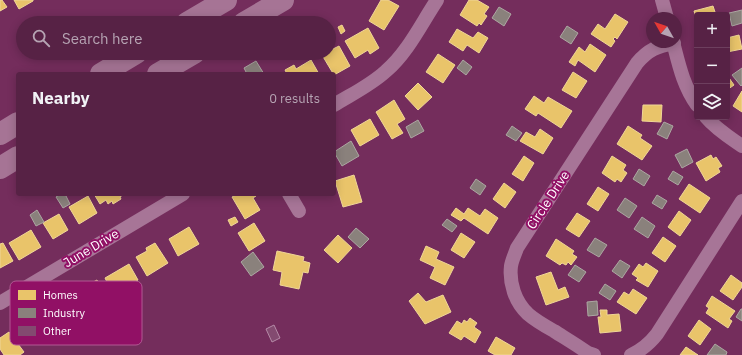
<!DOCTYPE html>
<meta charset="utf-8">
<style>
body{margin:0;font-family:"IBM Plex Sans",sans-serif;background:#602f50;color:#f1f3f6}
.controls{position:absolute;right:12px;top:12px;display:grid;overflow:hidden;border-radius:4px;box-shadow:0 2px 10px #0003}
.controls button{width:36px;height:36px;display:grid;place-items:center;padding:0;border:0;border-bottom:1px solid #6d3f5e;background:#572245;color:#f1f3f6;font:20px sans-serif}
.compass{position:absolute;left:646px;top:12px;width:36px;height:36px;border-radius:50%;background:#572245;box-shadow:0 2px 10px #0003;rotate:310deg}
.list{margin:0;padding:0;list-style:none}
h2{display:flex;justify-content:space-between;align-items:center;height:52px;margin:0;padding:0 16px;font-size:17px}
h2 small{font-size:13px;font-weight:400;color:#b6a4b3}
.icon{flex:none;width:22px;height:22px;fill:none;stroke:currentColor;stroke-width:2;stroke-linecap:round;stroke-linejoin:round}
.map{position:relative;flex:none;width:742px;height:355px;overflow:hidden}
.search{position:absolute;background:#572245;box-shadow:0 2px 10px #0003;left:16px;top:16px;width:320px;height:44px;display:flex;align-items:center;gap:10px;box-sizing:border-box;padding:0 14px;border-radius:22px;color:#b6a4b3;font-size:15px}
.panel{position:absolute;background:#572245;box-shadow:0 2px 10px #0003;left:16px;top:72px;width:320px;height:124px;border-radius:4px}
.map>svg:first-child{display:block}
</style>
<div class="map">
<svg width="742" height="355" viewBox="0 0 742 355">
<rect width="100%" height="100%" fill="#742d5c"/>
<g fill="#e9c46a" stroke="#f0d697">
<path d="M0,0H2L7,7L0,11Z"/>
<path d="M14,0H33V1L19,9Z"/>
<path d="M381,0H388L399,6L384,30L369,21Z"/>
<path d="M469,0H477L489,7L484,14L487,16L481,25L479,23L477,26L460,15Z"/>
<path d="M713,6L716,15H697V21L694,11Z"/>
<path d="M615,14L628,22L617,39L615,37L613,39L615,41L611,47L591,34L598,24L605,29Z"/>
<path d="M342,25L345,31L341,34L338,27Z"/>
<path d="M368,28L379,48L370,54L368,50L355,58L345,41Z"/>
<path d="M457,29L473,38L478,32L488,38L479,53L467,45L463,51L449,42Z"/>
<path d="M739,35L742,49L727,52V38Z"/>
<path d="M590,44L606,55L595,72L578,60L575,66L569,62L579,47L585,52Z"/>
<path d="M339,46L350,66L334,75L322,55L325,53H329V51Z"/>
<path d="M438,54L455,65L443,83L426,72Z"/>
<path d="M311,60L319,74H287L285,70L294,65L296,69Z"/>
<path d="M573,72L587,81L576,98L562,90Z"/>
<path d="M727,75L734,85L727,90Z"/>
<path d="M418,83L432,97L418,110L405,96Z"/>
<path d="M742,91V112L733,106Z"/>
<path d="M534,96L544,103L548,97L572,111L561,128L538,113L536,116L525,109Z"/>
<path d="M394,100L405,119L397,124L403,133L392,139L376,112Z"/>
<path d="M643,105H662L661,122L642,121Z"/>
<path d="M370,119L379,135L360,146L351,130Z"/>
<path d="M628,126L642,135L640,138L652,146L642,160L617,144Z"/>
<path d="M540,129L553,138L543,154L520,141L526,132L535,137Z"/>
<path d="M711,155L713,159L716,157L722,166L718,168L720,172L706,181L696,163Z"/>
<path d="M524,156L534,163L523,181L512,174Z"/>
<path d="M612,156L626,165L623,170L627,173L621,182L617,179L615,182L602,173Z"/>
<path d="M354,175L362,202L343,207L335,181Z"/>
<path d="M504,183L516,192L505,208L493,199Z"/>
<path d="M689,184L710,198L700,213L679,199Z"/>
<path d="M598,187L609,194L598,211L587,204Z"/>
<path d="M94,194H124L120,197L121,199L113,204L112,201L108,204L106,200L100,204Z"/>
<path d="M238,194H255L256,196L253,198L260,210L245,219L232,197Z"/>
<path d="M88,196L97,213L79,224L69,207Z"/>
<path d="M456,208L464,214L468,208L480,216L485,209L498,218L488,234L464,218L461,221L451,215Z"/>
<path d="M679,211L691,220L680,236L668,227Z"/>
<path d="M577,213L590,221L579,237L566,229Z"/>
<path d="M59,214L68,230L53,239L43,223Z"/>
<path d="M235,217L238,222L231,226L228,220Z"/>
<path d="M254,223L265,241L249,251L238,233Z"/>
<path d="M189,227L199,244L178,256L169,239Z"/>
<path d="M31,230L41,247L19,260L9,243Z"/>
<path d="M461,233L475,242L464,258L451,250Z"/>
<path d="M338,235L352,248L338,263L324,250Z"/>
<path d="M663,237L676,246L665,262L652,253Z"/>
<path d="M556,239L574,251L572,254L577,257L571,265L568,262L566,265L562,263L560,265L546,256Z"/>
<path d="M3,243L13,261L0,268V244Z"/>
<path d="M155,243L168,263L147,276L136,257L147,251L146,248Z"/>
<path d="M426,246L439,252L436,259L454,267L445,285L430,278L435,267L420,260Z"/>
<path d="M277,251L304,257L303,261L310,263L308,273L303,272L299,289L280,285L282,272L273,270Z"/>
<path d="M646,263L658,271L648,287L636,280L638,278L632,274L639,264L643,267Z"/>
<path d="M129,264L138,280L113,294L105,278Z"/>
<path d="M551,272L558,290L565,287L569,297L546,305L536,277Z"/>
<path d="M731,275L742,283V287L733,300L720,291Z"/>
<path d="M97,280L106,296L81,310L72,293Z"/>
<path d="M633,289L647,298L636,314L617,302L624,292L629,295Z"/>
<path d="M418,293L426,302L443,295L451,312L425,324L409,301Z"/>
<path d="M712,296L735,311L729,319L732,321L728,328L706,313L709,308L706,306Z"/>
<path d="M600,310H607V315L619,314L621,331L600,333L598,317H601Z"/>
<path d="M470,318L477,323L474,327L481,332L475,343L464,336L461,340L449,333L457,321L462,324L464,320L467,322Z"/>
<path d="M699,320L711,329L700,345L688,336Z"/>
<path d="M9,332L24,352L20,355H4L0,349V338Z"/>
<path d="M496,337L515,348L511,355H495L488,351Z"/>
<path d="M686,347L698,355H680Z"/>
</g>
<g fill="#8a817c" stroke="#ada7a3">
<path d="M499,7L511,14L504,26L492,18Z"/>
<path d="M742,10V23L732,26L729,13Z"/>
<path d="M567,26L578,33L571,44L560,37Z"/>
<path d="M463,60L472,67L466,75L457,68Z"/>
<path d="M256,61L264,74H247L244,68Z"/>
<path d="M742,68V85L741,86L732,75Z"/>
<path d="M418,120L424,131L411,138L406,127Z"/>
<path d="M664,122L673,126L667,139L657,134Z"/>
<path d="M512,126L522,133L516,141L506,135Z"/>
<path d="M351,141L359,156L342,166L334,152Z"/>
<path d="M687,149L693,162L682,168L675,155Z"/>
<path d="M639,169L650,176L644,186L633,179Z"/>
<path d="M673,171L683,177L678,185L668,179Z"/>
<path d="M476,179L486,186L480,195L470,188Z"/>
<path d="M61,194H65L70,204L63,208L56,197Z"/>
<path d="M657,195L667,201L662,209L652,203Z"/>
<path d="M625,198L637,206L629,218L617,210Z"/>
<path d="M37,210L44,222L36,226L30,215Z"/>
<path d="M642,217L655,226L648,238L634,229Z"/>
<path d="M447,219L457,226L452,232L442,225Z"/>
<path d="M356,228L369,239L360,248L348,237Z"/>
<path d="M595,238L607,245L599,257L587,250Z"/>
<path d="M253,252L264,267L251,276L241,262Z"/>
<path d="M620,260L630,266L622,278L612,271Z"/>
<path d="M575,265L586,272L579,282L568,275Z"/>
<path d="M605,284L616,291L610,300L599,293Z"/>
<path d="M597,301L598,315L588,316L587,302Z"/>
<path d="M741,309H742V321L736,317Z"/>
<path d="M715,344L727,352L726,355H707Z"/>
</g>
<path fill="#834a70" stroke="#b58aa7" d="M274,325L280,338L272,342L266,329Z"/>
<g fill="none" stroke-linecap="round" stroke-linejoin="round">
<g stroke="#a77597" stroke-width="14">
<path d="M662,0L667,18"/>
<path d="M673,42C679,65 683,85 697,105"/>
<path d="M334,105C352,94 371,85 386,71C408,52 421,24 437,0"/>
<path d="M706,117C716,129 729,137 742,146"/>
<path d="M289,194L299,211"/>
<path d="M0,303L183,194"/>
<path d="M594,355L588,353C577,345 565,338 554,331C545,326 536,321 528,314C515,302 509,283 511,266C512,260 515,254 517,248L637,63C648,50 657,46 674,43"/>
<path d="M631,355C642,350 650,343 657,334L742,201"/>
</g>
<g stroke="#a67495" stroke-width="22">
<path d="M187,23L226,0"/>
<path d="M244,23L283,0"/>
<path d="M101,74L136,53"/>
<path d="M158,74L194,53"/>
<path d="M0,134L18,123"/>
<path d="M0,168L18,157"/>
</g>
</g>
<g text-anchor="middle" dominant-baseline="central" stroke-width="4" stroke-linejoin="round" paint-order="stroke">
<g font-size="13" fill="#fff" stroke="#911065">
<text transform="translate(548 200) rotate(-57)">Circle Drive</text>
<text transform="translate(91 248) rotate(-31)">June Drive</text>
</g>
</g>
<rect x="10" y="281" width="132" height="64" rx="6" fill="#911065" stroke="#b25893" stroke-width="1"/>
<rect x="18" y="290" width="18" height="10" fill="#e9c46a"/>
<rect x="18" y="308" width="18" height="10" fill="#8a817c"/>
<rect x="18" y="326" width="18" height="10" fill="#834a70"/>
<g font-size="11" fill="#fff">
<text x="43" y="299">Homes</text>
<text x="43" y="317">Industry</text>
<text x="43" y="335">Other</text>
</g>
</svg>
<div class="controls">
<button>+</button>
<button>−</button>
<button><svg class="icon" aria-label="layers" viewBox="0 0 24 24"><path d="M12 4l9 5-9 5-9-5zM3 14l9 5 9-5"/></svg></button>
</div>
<svg class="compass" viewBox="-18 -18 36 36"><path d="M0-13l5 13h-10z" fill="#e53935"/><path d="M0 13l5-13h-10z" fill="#b6a4b3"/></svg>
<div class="search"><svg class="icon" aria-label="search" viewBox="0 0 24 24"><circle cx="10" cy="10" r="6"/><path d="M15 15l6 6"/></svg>Search here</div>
<section class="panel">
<h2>Nearby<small>0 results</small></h2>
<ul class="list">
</ul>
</section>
</div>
